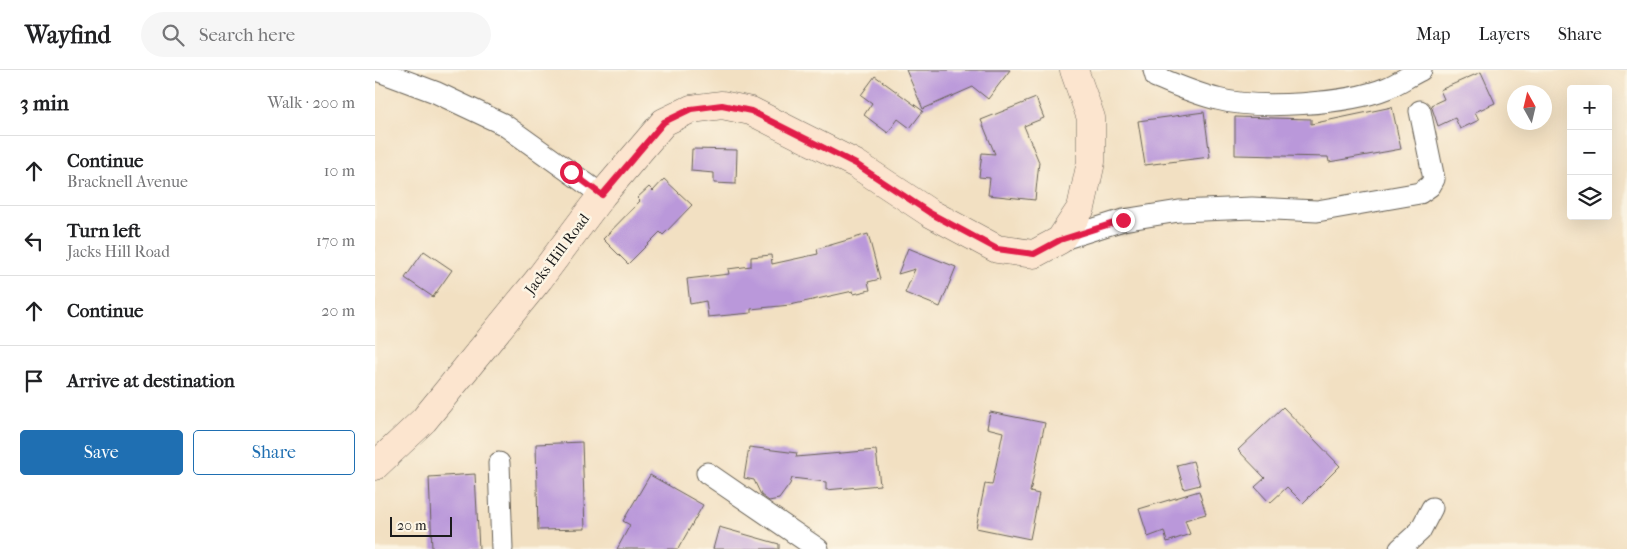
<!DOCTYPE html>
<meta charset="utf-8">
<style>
body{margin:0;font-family:"IM FELL French Canon",serif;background:#f6f6f6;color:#202124}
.controls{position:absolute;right:15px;top:15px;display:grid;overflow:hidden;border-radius:5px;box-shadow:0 5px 20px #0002}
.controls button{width:45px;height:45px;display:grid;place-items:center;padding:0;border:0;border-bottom:1px solid #e0e0e0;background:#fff;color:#202124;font:25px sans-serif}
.compass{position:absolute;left:1132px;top:15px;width:45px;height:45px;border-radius:50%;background:#fff;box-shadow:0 5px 20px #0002;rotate:352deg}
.scale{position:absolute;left:15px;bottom:12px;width:62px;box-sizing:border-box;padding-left:5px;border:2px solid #1c1c1c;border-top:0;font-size:14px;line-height:18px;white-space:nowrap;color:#1c1c1c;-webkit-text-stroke:4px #fcf5e5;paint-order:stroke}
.stop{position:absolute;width:15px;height:15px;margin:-11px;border:4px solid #e11d48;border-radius:50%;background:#fff}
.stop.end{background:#e11d48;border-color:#fff;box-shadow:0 1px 5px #0008}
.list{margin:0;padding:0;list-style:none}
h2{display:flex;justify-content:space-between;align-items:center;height:65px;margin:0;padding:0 20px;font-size:21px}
h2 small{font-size:16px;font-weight:400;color:#757577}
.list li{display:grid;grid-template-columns:32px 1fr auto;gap:15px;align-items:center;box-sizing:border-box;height:70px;padding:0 20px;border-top:1px solid #e0e0e0}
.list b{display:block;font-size:19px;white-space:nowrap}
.list p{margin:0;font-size:16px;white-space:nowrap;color:#757577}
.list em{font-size:16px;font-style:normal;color:#757577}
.actions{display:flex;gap:10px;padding:15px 20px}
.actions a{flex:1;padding:11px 0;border:1px solid #1f6fb2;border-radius:5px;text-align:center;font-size:18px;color:#1f6fb2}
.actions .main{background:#1f6fb2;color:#fff}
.icon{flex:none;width:28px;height:28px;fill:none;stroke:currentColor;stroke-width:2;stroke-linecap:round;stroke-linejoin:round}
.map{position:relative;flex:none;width:1252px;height:479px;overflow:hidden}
header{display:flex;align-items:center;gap:30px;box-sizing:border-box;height:70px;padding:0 25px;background:#fff;border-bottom:1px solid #e0e0e0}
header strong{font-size:24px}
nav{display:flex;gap:28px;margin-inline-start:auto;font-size:18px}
.search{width:350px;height:45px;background:#f6f6f6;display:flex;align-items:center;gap:12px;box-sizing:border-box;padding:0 18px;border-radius:28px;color:#757577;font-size:19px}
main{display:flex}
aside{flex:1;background:#fff}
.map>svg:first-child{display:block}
</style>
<header>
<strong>Wayfind</strong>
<div class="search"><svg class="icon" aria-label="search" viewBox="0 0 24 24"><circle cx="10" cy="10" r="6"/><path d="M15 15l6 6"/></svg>Search here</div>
<nav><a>Map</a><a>Layers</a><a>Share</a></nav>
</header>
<main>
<aside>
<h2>3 min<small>Walk · 200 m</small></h2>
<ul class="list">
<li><svg class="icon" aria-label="ahead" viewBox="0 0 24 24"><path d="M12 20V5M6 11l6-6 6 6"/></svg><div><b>Continue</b><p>Bracknell Avenue</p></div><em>10 m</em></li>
<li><svg class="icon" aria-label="left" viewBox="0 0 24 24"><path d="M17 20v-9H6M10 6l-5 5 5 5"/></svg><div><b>Turn left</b><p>Jacks Hill Road</p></div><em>170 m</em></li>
<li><svg class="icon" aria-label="ahead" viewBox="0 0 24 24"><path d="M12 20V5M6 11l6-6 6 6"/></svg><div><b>Continue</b></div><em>20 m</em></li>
<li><svg class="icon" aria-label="arrive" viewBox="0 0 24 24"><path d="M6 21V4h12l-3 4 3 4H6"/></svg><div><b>Arrive at destination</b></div></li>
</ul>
<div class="actions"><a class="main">Save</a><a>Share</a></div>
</aside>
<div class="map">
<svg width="1252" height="479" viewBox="0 0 1252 479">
<rect width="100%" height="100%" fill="#fcf5e5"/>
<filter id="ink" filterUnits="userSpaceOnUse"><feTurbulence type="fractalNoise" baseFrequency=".02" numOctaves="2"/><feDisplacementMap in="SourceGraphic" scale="10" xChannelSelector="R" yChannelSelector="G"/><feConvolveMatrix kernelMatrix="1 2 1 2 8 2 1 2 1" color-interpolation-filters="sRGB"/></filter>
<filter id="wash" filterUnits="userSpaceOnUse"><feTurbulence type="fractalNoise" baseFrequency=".0096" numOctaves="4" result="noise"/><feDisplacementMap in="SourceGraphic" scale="20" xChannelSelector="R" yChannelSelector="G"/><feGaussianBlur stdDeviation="1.12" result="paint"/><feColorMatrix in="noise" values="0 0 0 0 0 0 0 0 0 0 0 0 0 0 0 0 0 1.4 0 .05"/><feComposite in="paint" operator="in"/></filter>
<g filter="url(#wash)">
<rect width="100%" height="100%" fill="#f2e0c2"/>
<g id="blocks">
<g fill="#ba98da">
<path d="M531,0H635L613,29L598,17L548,39Z"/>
<path d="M1106,2L1120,33L1100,42L1104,50L1085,59L1080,48L1063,56L1056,35L1069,29L1065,20Z"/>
<path d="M500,6L548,41L535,58L523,49L513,63L489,45L497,33L486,25Z"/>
<path d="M661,28L669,48L649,56L664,92L660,130L613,125L615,108L604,107L607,83L620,84L606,50Z"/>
<path d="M1017,37L1026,79L954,92L953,87L860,85V47L936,49V54Z"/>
<path d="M829,42L835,87L770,95L763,51Z"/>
<path d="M317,79L362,80L361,114L339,113V103L316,101Z"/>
<path d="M289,109L317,135L288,165L285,162L253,194L228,169L265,131L262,128L274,117L278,121Z"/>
<path d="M493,164L505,209L493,212L495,220L479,224L478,221L415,235L376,239V243L333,247L331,231L315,234L312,209L354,204L353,199L376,196V187L396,185L397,194L443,184L442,179Z"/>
<path d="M533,178L581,197L565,237L530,223L540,199L523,204Z"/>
<path d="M49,181L77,200L58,227L30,208Z"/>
<path d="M908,337L965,396L928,433L912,417L895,433L880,417L890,408L863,380Z"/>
<path d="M615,342L670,353L655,422L664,424L655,469L601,458L610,414L617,415L628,362L612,358Z"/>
<path d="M207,372L210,459L163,460L161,374Z"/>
<path d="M374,377L422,383L421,387L501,380L505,415L451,420V412L417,408L415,414L404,429L394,431L386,425L379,410L369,408Z"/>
<path d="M818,391L825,415L809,419L802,395Z"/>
<path d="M100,404L104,479H57L54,407Z"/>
<path d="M275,405L328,435L303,479H242L255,455L248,451Z"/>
<path d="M824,421L831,444L810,450L815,464L792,472L789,461L773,467L764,439Z"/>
<path d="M344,457L404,474V479H338Z"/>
</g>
</g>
</g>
<g filter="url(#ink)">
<use href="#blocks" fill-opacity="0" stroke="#676156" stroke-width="1"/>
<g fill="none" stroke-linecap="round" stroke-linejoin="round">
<defs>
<g id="street">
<path d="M1,0L60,22L128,54L227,125"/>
<path d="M779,0L781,7C801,15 821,24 842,29C883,40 973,34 1012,18C1024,13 1035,5 1046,0"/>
<path d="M685,170L748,150L804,141L877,138L942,141L1045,123L1055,116L1059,109L1045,41"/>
<path d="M124,393L127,479"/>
<path d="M332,403L443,479"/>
<path d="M1025,479L1045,461L1057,438"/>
</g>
<path id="secondary" d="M0,396L49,350L164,209L227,125L289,52L316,39L347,35L376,41L481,94L555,143L622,179L659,184L685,170L706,138L716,92V48L699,0"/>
</defs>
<use href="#street" stroke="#676156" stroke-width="23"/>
<use href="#secondary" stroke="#676156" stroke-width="29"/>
<use href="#street" stroke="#fff" stroke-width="21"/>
<use href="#secondary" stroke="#fce5cf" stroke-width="28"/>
</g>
</g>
<g fill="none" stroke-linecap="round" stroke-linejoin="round" filter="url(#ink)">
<path stroke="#e11d48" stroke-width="6" d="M196,102L227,125L289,52L316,39L347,35L376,41L481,94L555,143L622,179L659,184L685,170L748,150"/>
</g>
<g text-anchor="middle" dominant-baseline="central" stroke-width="5" stroke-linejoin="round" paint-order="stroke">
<g font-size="15" fill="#1c1c1c" stroke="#fcf5e5">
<text transform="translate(182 184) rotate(-53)">Jacks Hill Road</text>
</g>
</g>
</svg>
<div class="controls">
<button>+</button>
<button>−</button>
<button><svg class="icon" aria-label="layers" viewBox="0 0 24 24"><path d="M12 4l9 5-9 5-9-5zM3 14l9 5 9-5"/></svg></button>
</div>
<svg class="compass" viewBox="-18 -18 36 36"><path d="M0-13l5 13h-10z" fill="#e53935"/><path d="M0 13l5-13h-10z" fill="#757577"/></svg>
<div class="scale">20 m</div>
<div class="stop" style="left:196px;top:102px"></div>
<div class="stop end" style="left:748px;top:150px"></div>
</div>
</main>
